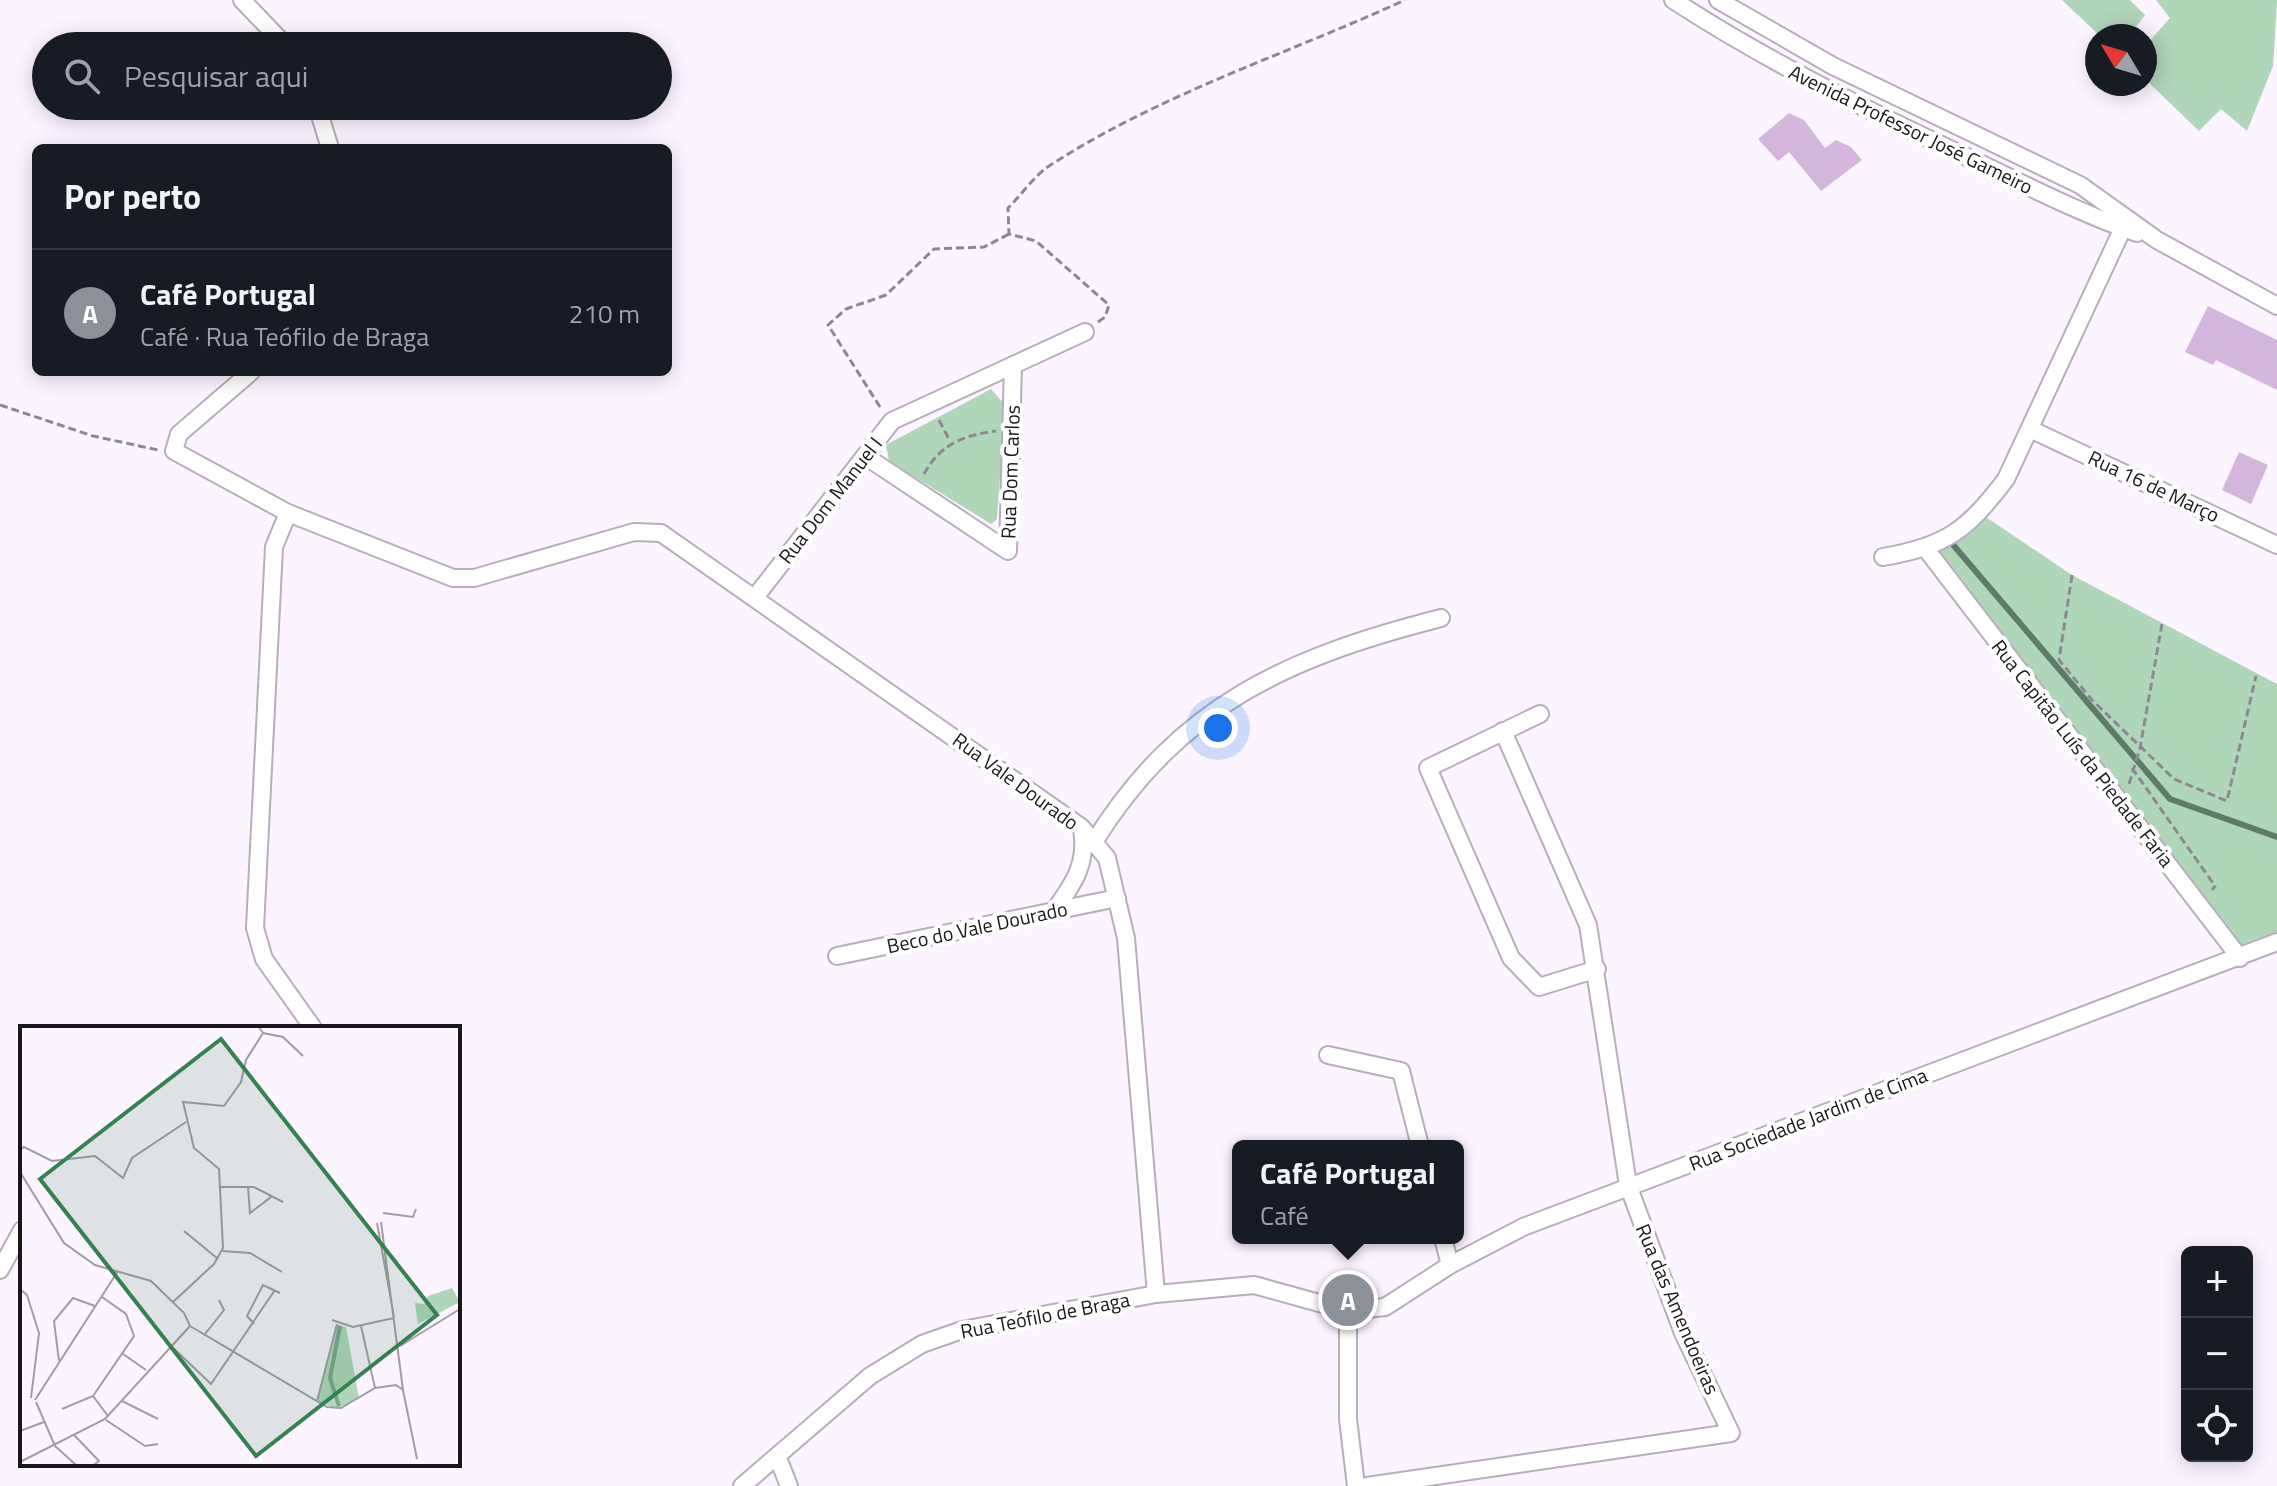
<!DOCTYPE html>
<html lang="pt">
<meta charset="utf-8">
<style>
body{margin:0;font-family:"Titillium Web",sans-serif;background:#242831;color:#f1f3f6}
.controls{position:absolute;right:24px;bottom:24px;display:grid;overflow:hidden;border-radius:12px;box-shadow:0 4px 20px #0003}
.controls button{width:72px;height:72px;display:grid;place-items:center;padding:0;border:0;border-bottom:2px solid #363941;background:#171b24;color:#f1f3f6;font:40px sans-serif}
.compass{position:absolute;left:2085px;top:24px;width:72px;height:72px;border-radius:50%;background:#171b24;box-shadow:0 4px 20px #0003;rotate:308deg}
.you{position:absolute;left:1218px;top:728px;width:28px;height:28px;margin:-20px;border:6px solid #fff;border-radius:50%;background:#1a73e8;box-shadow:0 0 0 12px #1a73e833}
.badge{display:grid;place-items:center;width:52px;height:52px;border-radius:50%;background:#8c9099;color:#fff;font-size:26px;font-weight:700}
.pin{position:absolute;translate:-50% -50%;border:4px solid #fff;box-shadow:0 2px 8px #0006}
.popup{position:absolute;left:1232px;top:1140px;width:232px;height:104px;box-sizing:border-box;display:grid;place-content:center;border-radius:12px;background:#171b24;filter:drop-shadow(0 2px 6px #0005);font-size:26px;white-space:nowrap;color:#9ea1a6}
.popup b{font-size:30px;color:#f1f3f6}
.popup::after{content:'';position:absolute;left:50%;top:100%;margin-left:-16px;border:16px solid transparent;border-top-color:#171b24}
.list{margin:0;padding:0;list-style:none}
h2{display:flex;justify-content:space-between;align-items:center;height:104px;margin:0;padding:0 32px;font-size:34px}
h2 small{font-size:26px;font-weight:400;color:#9ea1a6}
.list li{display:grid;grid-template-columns:52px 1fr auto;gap:24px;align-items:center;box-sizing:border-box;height:128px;padding:0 32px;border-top:2px solid #363941}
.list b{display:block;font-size:30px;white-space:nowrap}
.list p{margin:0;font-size:26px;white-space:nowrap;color:#9ea1a6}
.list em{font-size:26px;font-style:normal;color:#9ea1a6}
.icon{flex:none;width:44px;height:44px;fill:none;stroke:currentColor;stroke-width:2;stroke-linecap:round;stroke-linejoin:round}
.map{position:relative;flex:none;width:2277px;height:1486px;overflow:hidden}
.search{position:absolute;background:#171b24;box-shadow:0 4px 20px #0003;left:32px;top:32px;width:640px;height:88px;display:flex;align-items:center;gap:20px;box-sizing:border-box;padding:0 28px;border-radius:44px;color:#9ea1a6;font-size:30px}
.panel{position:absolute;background:#171b24;box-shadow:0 4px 20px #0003;left:32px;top:144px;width:640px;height:232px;border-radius:12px}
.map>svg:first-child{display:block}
</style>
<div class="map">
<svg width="2277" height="1486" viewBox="0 0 2277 1486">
<rect width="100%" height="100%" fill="#fcf4ff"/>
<g fill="#b0d6ba">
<path d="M2062,0H2130L2145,15L2129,36H2100Z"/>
<path d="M2156,0H2277L2273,66L2247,131L2221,109L2199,131L2145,79V46L2170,18Z"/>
<path d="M991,389L1005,405L997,519L991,524L889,461L886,445Z"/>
<path d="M1980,513L2072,575L2277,684V942L2240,958L1926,549Z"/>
</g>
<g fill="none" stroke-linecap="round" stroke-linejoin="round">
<path stroke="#5f7a67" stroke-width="6" d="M1949,540L2170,799L2277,837"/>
</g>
<g fill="#d4b6dd">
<path d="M1789,113L1804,120L1825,148L1836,140L1851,147L1862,160L1821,191L1789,152L1778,161L1758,139Z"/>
<path d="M2208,306L2277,340V390L2216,360L2213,365L2185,352Z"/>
<path d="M2239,452L2268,465L2251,504L2222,490Z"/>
</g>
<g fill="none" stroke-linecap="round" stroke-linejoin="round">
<defs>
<g id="street">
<path d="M242,0L286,46"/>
<path d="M1673,0C1768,62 1867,110 1969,158C2024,184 2079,213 2137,233"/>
<path d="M1718,0L1833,66L2080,185L2157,240L2277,306"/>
<path d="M317,106L330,148"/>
<path d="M251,372L179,434L174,451L288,513L453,578H474L634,532L661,533L1081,827L1107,858L1126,938L1156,1294"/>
<path d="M2030,429L2277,545"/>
<path d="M865,456L1008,551L1013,365"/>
<path d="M288,513L274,547L255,928L264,959L313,1028"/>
<path d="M1926,549L2240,958"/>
<path d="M1883,557C1947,546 1967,530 2006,479L2123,228"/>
<path d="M756,596L892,421L1085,332"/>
<path d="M1540,714L1428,768L1511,958L1539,987L1597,969"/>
<path d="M1094,842C1180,704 1289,657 1441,618"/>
<path d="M1054,911C1074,883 1088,863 1082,829"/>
<path d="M837,956L1117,898"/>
<path d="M1328,1055L1401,1071L1420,1146"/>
<path d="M1443,1238L1450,1265"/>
<path d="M0,1270L22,1230"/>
<path d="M1348,1311V1419L1356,1486"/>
<path d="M778,1458L789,1486"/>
<path d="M742,1486L870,1376L922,1344L962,1330L1156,1294L1254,1285L1348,1311L1385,1307L1450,1265L1523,1227L2277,942"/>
<path d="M1367,1486L1731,1433L1683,1333L1628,1185L1588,925L1503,731"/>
</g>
</defs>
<use href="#street" stroke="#b8aebb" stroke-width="20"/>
<g stroke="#8e8890" stroke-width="3" stroke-dasharray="8 4" stroke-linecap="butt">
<path d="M1098,322L1105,317L1109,305L1036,241L1009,234L1008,208C1020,196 1033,178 1046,168C1157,95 1285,55 1405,0"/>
<path d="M0,405L93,436L158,450"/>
<path d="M880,407L828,325L846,309L886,295L934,249L984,247L1009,234"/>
<path d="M939,420L950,441"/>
<path d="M924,474C940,444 964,435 996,431"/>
<path d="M2072,575L2059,660L2092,700L2174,779L2227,801L2256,676"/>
<path d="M2132,768L2215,886L2212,890"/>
<path d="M2129,784L2140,748L2162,624"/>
</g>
<use href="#street" stroke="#fff" stroke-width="16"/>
</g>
<g text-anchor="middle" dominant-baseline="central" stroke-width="8" stroke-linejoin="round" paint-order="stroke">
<g font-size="20" fill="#1a171c" stroke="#fff">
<text transform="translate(1911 129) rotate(26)">Avenida Professor José Gameiro</text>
<text transform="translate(1010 472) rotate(-88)">Rua Dom Carlos</text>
<text transform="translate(2154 486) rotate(25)">Rua 16 de Março</text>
<text transform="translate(830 500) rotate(-52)">Rua Dom Manuel I</text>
<text transform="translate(2083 753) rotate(52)">Rua Capitão Luís da Piedade Faria</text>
<text transform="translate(1016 781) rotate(36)">Rua Vale Dourado</text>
<text transform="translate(977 927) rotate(-12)">Beco do Vale Dourado</text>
<text transform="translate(1808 1119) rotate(-21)">Rua Sociedade Jardim de Cima</text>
<text transform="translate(1678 1309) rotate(67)">Rua das Amendoeiras</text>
<text transform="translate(1045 1315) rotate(-11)">Rua Teófilo de Braga</text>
</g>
</g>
<g transform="translate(20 1026)">
<rect width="440" height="440" fill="#fcf4ff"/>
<path d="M432,262L440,276L398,298L395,277L404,278L408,270ZM317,298L326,301L339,372L316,383L297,375Z" fill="#b0d6ba"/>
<path fill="none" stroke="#7ca487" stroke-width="4" d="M319,380L310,352L320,300"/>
<path fill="none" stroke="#a29ca4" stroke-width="2" d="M243,7L263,11L283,30M0,124L4,121L32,135L75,130L103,152L112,132L166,96M0,146L44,217L75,239L131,255L164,287L170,300M200,161H234L263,176M228,161L230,187L251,171M363,187L393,191L396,183M361,196L383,364M357,197L374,291M164,205L198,233M202,225L230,227L262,246M0,263L7,269L19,307L11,372M153,276L194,238L203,222L199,143L174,122L163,76L204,80L221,56L226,34L243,7L239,1M312,294L333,301L374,292M234,298L227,290L243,259L260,267M170,300L307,381L321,382L355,362L376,359L383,364L397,433M341,300L355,362M185,308L204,284L199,274M149,318L191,358L255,264M380,320L440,283M103,328L126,344M39,335L34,295L53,272L75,280M73,370L88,390M15,374L98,245M102,375L138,393M297,375L317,298M16,376L35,420L56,439M42,383L73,370L114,310L106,288L82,271M86,394L125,420L138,418M0,405L24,396M54,409L79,435L74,439M0,436L85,393L170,300"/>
<path fill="#348151" fill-opacity="0.15" stroke="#348151" stroke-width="4" d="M201,13L417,289L236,430L20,153Z"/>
<rect width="440" height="440" fill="none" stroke="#1a171c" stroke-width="4"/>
</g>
</svg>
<div class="controls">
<button>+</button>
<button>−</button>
<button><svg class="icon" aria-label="locate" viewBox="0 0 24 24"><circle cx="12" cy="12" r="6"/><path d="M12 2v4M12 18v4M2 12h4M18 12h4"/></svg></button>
</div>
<svg class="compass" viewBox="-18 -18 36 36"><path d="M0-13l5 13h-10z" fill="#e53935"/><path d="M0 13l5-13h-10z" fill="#9ea1a6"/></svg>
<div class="you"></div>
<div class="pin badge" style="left:1348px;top:1300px">A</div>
<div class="popup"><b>Café Portugal</b>Café</div>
<div class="search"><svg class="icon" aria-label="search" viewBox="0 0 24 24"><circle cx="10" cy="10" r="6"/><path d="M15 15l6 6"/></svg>Pesquisar aqui</div>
<section class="panel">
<h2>Por perto<small></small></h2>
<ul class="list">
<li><span class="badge">A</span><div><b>Café Portugal</b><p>Café · Rua Teófilo de Braga</p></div><em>210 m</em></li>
</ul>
</section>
</div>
